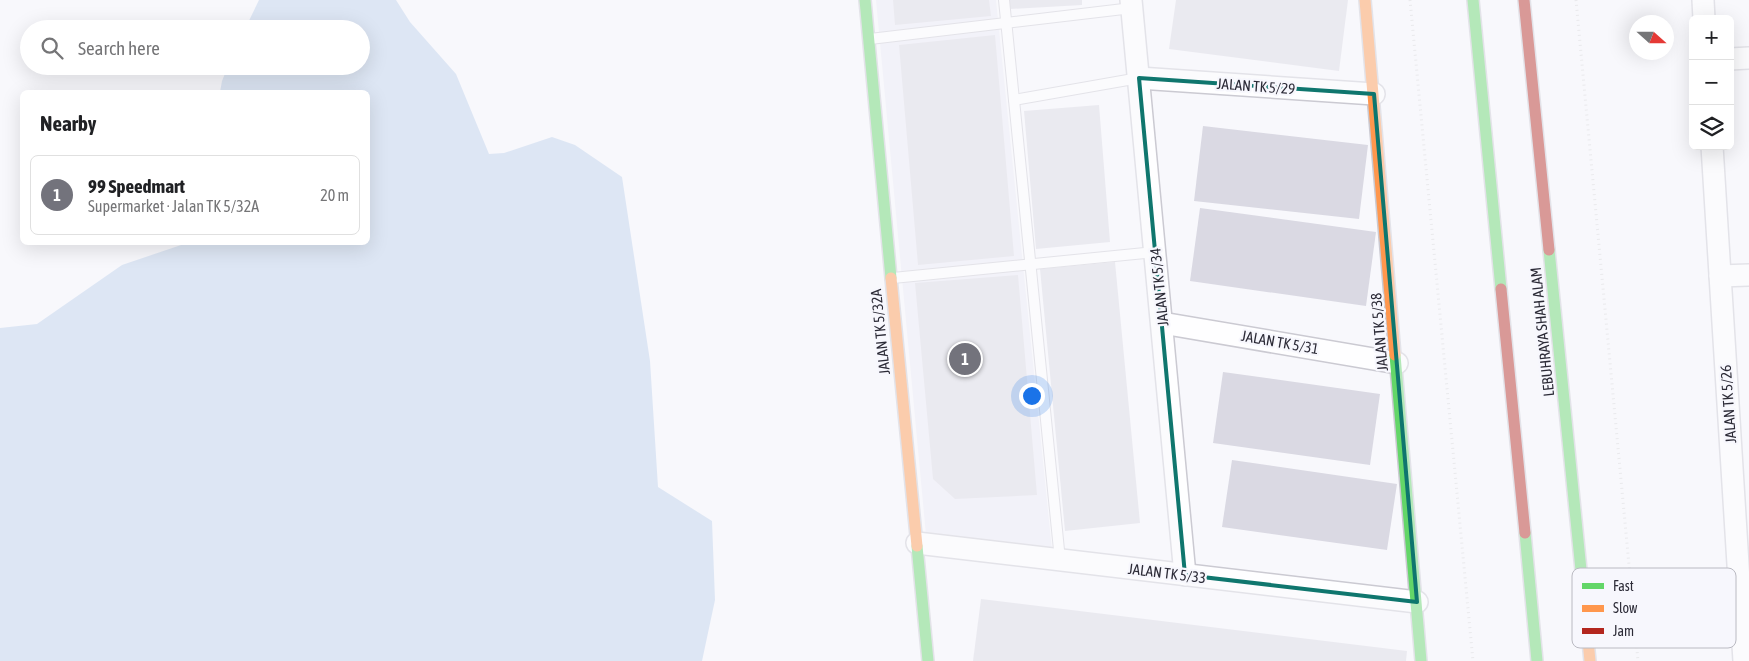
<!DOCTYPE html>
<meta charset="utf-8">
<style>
body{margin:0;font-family:"Asap Condensed",sans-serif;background:#f6f6f6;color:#202124}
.controls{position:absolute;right:15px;top:15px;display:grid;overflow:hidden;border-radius:8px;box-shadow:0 5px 20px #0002}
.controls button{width:45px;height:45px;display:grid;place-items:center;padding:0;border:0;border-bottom:1px solid #e0e0e0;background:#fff;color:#202124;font:25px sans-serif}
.compass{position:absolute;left:1629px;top:15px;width:45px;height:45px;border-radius:50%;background:#fff;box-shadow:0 5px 20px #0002;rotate:111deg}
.you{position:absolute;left:1031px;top:395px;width:18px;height:18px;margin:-12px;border:4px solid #fff;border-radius:50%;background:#1a73e8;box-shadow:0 0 0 8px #1a73e833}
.badge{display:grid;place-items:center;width:32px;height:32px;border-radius:50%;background:#73737c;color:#fff;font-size:16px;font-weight:700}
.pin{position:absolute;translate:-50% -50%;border:2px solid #fff;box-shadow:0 1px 5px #0006}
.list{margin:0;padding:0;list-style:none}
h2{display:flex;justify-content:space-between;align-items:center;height:65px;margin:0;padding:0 20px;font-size:21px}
h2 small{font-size:16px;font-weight:400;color:#757577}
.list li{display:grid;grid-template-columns:32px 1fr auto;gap:15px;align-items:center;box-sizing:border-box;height:80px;margin:0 10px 10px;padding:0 10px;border:1px solid #e0e0e0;border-radius:8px}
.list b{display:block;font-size:19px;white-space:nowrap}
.list p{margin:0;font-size:16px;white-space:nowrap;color:#757577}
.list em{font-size:16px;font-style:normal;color:#757577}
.icon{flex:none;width:28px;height:28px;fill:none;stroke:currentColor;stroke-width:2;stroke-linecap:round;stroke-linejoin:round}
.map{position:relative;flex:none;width:1749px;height:661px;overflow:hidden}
.search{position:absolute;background:#fff;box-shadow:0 5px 20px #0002;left:20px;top:20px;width:350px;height:55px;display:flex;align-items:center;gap:12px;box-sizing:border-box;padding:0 18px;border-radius:28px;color:#757577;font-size:19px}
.panel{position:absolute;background:#fff;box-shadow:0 5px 20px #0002;left:20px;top:90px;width:350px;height:155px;border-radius:8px}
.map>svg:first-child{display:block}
</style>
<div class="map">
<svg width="1749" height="661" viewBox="0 0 1749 661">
<rect width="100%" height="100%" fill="#f8f8fc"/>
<path fill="#ecebf5" d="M876,0H996L1052,550L926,535Z"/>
<path fill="#bdd1ec" d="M259,0H396L410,22L456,74L489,154L504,153L552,137L575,145L622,177L650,361L658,487L712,521L715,600L702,661H0V328L37,324L122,265L187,243L368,242V92H220L222,81L228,66H361V29H245Z"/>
<g fill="#dad9e3">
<path d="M893,0H989L991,16L895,25Z"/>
<path d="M1010,0H1082V5L1010,9Z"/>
<path d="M1176,0H1348L1339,71L1169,49Z"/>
<path d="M995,35L1014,256L918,265L899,45Z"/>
<path d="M1099,105L1110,242L1036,249L1024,111Z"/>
<path d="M1203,126L1368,145L1359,219L1194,201Z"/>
<path d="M1200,208L1376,232L1366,306L1190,281Z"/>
<path d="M1115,262L1140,523L1065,531L1040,269Z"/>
<path d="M1018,275L1037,495L955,499L933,479L915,283Z"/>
<path d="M1223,372L1380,394L1370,465L1213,443Z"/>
<path d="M1232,460L1397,484L1387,550L1222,527Z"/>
<path d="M981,599L1407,651L1406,661H973Z"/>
</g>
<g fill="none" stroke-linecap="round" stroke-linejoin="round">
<defs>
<g id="lane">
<path d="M1004,0L1060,560"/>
<path d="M870,39L1132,8"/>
<path d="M1014,100L1139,78"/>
<path d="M893,278L1155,252"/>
</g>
<g id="street">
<path d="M1131,0L1185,575"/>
<path d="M1703,0L1704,19"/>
<path d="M1730,59L1749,58"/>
<path d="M1139,78L1374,94"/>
<path d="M1712,146L1744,661"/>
<path d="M1720,276L1749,275"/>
<path d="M1162,323L1397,363"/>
<path d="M917,543L1417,602"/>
</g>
<g id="fast">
<path d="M865,0L891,278"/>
<path d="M1473,0L1501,289"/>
<path d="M1549,250L1582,580"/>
<path d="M1395,355L1421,661"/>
<path d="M1525,533L1537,661"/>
<path d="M917,546L928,661"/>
</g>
<g id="slow">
<path d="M1365,0L1395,355"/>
<path d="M891,278L917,546"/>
<path d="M1582,580L1590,661"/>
</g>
<g id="jam">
<path d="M1524,0L1549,250"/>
<path d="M1501,289L1525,533"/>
</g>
</defs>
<use href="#lane" stroke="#cbcad2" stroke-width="12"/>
<use href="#street" stroke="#cbcad2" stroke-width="24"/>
<use href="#fast" stroke="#cbcad2" stroke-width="14"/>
<use href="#slow" stroke="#cbcad2" stroke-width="14"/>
<use href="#jam" stroke="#cbcad2" stroke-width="14"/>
<g stroke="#d8d8da" stroke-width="3" stroke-dasharray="1 4" stroke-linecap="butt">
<path d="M1410,0L1473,661"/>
<path d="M1576,0L1638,661"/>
</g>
<use href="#lane" stroke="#fefeff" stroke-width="10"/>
<use href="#street" stroke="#fefeff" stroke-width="21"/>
<use href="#fast" stroke="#63d668" stroke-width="11"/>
<use href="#slow" stroke="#ff974d" stroke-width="11"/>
<use href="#jam" stroke="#b3261e" stroke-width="11"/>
</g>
<path d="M0 0H1749V661H0ZM1139,78L1374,94L1417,602L1185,575Z" fill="#f8f8fc" fill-opacity=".55" fill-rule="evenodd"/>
<path fill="none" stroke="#0f766e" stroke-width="4" stroke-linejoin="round" d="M1139,78L1374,94L1417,602L1185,575Z"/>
<g text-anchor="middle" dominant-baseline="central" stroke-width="4.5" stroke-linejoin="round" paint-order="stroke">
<g font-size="15" fill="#2c2b37" stroke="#f7f7fd">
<text transform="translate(1256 86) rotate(4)">JALAN TK 5/29</text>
<text transform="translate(1159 287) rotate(-96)">JALAN TK 5/34</text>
<text transform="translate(880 332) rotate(-96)">JALAN TK 5/32A</text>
<text transform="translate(1379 332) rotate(-95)">JALAN TK 5/38</text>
<text transform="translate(1542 332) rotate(-96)">LEBUHRAYA SHAH ALAM</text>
<text transform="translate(1280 342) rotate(10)">JALAN TK 5/31</text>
<text transform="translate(1728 404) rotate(-94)">JALAN TK 5/26</text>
<text transform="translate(1167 573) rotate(7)">JALAN TK 5/33</text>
</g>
</g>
<rect x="1572" y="568" width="164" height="80" rx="8" fill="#f7f7fd" stroke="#babac2" stroke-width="1"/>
<rect x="1582" y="583" width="22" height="6" fill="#63d668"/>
<rect x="1582" y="605" width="22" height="7" fill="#ff974d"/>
<rect x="1582" y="628" width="22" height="6" fill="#b3261e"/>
<g font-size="14" fill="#2c2b37">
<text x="1613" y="591">Fast</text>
<text x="1613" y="613">Slow</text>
<text x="1613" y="636">Jam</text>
</g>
</svg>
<div class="controls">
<button>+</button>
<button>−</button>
<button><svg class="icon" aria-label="layers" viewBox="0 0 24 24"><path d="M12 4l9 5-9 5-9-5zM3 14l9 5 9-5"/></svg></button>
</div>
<svg class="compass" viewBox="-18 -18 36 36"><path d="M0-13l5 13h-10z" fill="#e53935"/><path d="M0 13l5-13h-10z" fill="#757577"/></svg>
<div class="you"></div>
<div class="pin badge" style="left:965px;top:359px">1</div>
<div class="search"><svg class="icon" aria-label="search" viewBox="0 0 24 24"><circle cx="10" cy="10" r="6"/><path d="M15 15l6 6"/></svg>Search here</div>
<section class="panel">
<h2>Nearby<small></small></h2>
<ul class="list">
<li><span class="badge">1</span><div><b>99 Speedmart</b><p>Supermarket · Jalan TK 5/32A</p></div><em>20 m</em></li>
</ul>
</section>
</div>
